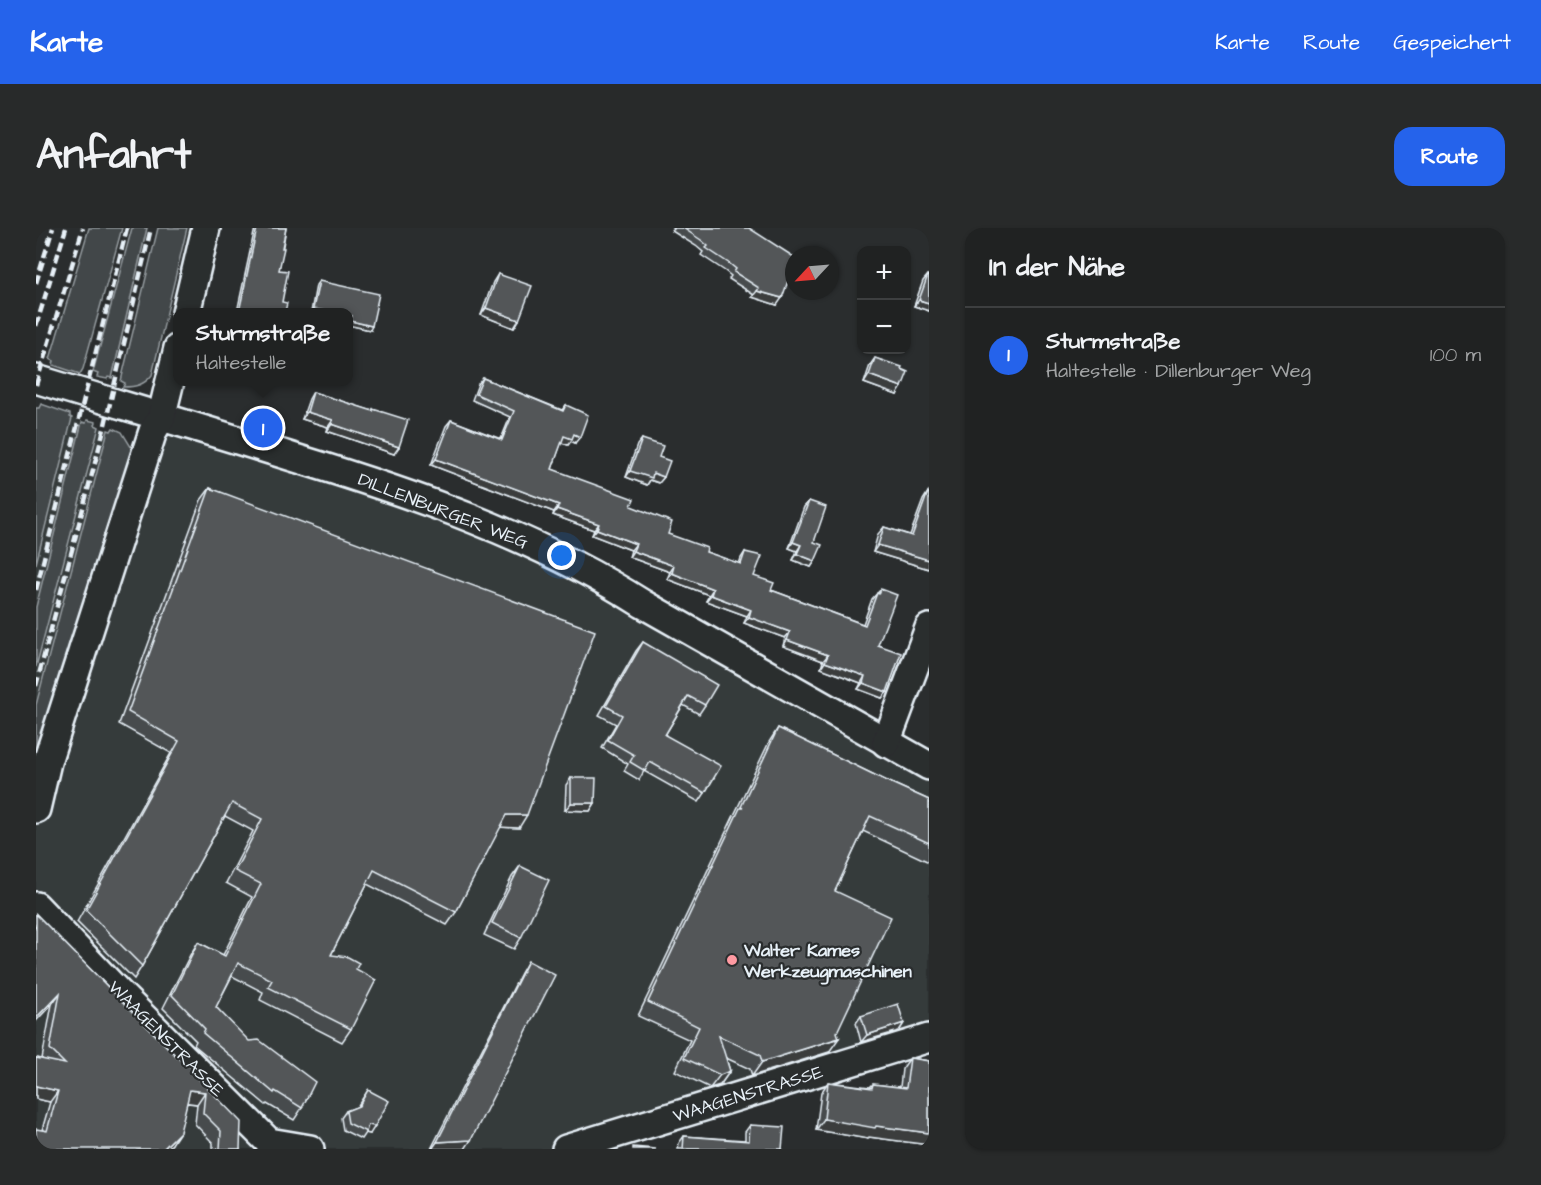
<!DOCTYPE html>
<html lang="de">
<meta charset="utf-8">
<style>
body{margin:0;font-family:"Architects Daughter",sans-serif;background:#282a2a;color:#f1f3f6}
.controls{position:absolute;right:18px;top:18px;display:grid;overflow:hidden;border-radius:12px;box-shadow:0 2px 4px #0004}
.controls button{width:54px;height:54px;display:grid;place-items:center;padding:0;border:0;border-bottom:2px solid #3d3f40;background:#202222;color:#f1f3f6;font:30px sans-serif}
.compass{position:absolute;left:749px;top:18px;width:54px;height:54px;border-radius:50%;background:#202222;box-shadow:0 2px 4px #0004;rotate:244deg}
.you{position:absolute;left:526px;top:328px;width:21px;height:21px;margin:-15px;border:4px solid #fff;border-radius:50%;background:#1a73e8;box-shadow:0 0 0 9px #1a73e833}
.badge{display:grid;place-items:center;width:39px;height:39px;border-radius:50%;background:#2563eb;color:#fff;font-size:20px;font-weight:700}
.pin{position:absolute;translate:-50% -50%;border:3px solid #fff;box-shadow:0 2px 6px #0006}
.popup{position:absolute;left:137px;top:80px;width:180px;height:78px;box-sizing:border-box;display:grid;place-content:center;border-radius:12px;background:#202222;filter:drop-shadow(0 2px 4px #0005);font-size:20px;white-space:nowrap;color:#a2a4a5}
.popup b{font-size:22px;color:#f1f3f6}
.popup::after{content:'';position:absolute;left:50%;top:100%;margin-left:-12px;border:12px solid transparent;border-top-color:#202222}
.list{margin:0;padding:0;list-style:none}
h2{display:flex;justify-content:space-between;align-items:center;height:78px;margin:0;padding:0 24px;font-size:26px}
h2 small{font-size:20px;font-weight:400;color:#a2a4a5}
.list li{display:grid;grid-template-columns:39px 1fr auto;gap:18px;align-items:center;box-sizing:border-box;height:96px;padding:0 24px;border-top:2px solid #3d3f40}
.list b{display:block;font-size:22px;white-space:nowrap}
.list p{margin:0;font-size:20px;white-space:nowrap;color:#a2a4a5}
.list em{font-size:20px;font-style:normal;color:#a2a4a5}
.map{position:relative;flex:none;width:893px;height:921px;overflow:hidden;border-radius:18px}
header{display:flex;align-items:center;gap:36px;box-sizing:border-box;height:84px;padding:0 30px;background:#2563eb;color:#fff}
header strong{font-size:28px}
nav{display:flex;gap:33px;margin-inline-start:auto;font-size:21px}
.intro{display:flex;align-items:center;justify-content:space-between;box-sizing:border-box;height:144px;padding:0 36px}
h1{margin:0;font-size:42px}
.button{padding:15px 27px;border-radius:18px;background:#2563eb;color:#fff;font-size:21px;font-weight:700}
main{display:flex;gap:36px;padding:0 36px}
aside{flex:1;background:#202222;border-radius:18px;box-shadow:0 2px 4px #0004}
.map>svg:first-child{display:block}
</style>
<header>
<strong>Karte</strong>
<nav><a>Karte</a><a>Route</a><a>Gespeichert</a></nav>
</header>
<div class="intro"><h1>Anfahrt</h1><a class="button">Route</a></div>
<main>
<div class="map">
<svg width="893" height="921" viewBox="0 0 893 921">
<rect width="100%" height="100%" fill="#2a2d2e"/>
<filter id="ink" filterUnits="userSpaceOnUse"><feTurbulence type="fractalNoise" baseFrequency=".0167" numOctaves="2"/><feDisplacementMap in="SourceGraphic" scale="12" xChannelSelector="R" yChannelSelector="G"/><feConvolveMatrix kernelMatrix="1 2 1 2 8 2 1 2 1" color-interpolation-filters="sRGB"/></filter>
<g filter="url(#ink)">
<g fill="#363a3b">
<path d="M5,176L34,186V189L42,193L49,195L51,192L60,194V198L76,203L0,526V179L3,180Z"/>
<path d="M141,196L468,307L893,541V809L528,921H290L242,912L230,921H0V589L120,205Z"/>
</g>
<g fill="#424648" stroke="#959ca0" stroke-width="1.5">
<path d="M53,0H86L47,141L44,146L17,137L18,133L14,131Z"/>
<path d="M96,0H111L76,150L72,149L71,151L61,149L62,146L57,144Z"/>
<path d="M122,0H151L116,147C108,157 100,159 87,159L89,155L85,153Z"/>
<path d="M5,176L34,186V189L36,190L0,336V180H3Z"/>
<path d="M51,192L60,194L59,197L63,199L0,439V379L46,194L50,195Z"/>
<path d="M77,200L86,204L97,222L0,546V477L72,202L75,203Z"/>
</g>
<g fill="none" stroke-linecap="round" stroke-linejoin="round">
<defs>
<g id="minor">
<path d="M150,85L170,0"/>
<path d="M0,151C85,177 171,202 256,229C377,266 500,308 607,376L893,538"/>
<path d="M850,515L893,400"/>
<path d="M0,581L11,534L117,203L125,190L142,120"/>
<path d="M0,678L82,764L233,914L274,921"/>
<path d="M530,921L893,810"/>
</g>
</defs>
<use href="#minor" stroke="#e8f1f8" stroke-width="32"/>
<use href="#minor" stroke="#2a2d2e" stroke-width="27"/>
<g stroke="#e8f1f8" stroke-width="4.5" stroke-dasharray="9 4.5" stroke-linecap="butt">
<path d="M0,55L17,0"/>
<path d="M0,98L30,0"/>
<path d="M0,157L47,0"/>
<path d="M0,362L91,0"/>
<path d="M0,458L68,201L115,0"/>
</g>
</g>
<g fill="#474b4d" stroke="#e8f1f8" stroke-width="1.5">
<path d="M219,0H250L243,42L246,74L249,84H201Z"/>
<path d="M637,0H713L741,77L716,69L718,67L693,51L695,48L689,43L665,27L667,24L660,18L636,3L638,1Z"/>
<path d="M462,46L483,92L478,100L445,87L457,54Z"/>
<path d="M892,47H893V83L878,78L887,53Z"/>
<path d="M283,53L334,102L312,97L314,92H312V84H275L280,57Z"/>
<path d="M839,130L865,141L861,167L828,155L834,137Z"/>
<path d="M447,150L526,182L530,177L539,215L535,213L532,217L525,215L516,241L595,278L632,306L670,324L703,336L705,330L709,324L718,348L735,362L827,396L836,371L845,361L842,417L851,464L846,470L822,461L825,455L785,440L787,433L747,418L749,410L708,395L711,388L670,373L673,367L631,351L634,344L593,329L595,322L556,307L558,302L517,287L518,284L395,237L410,198L415,192L465,211L474,189L436,172L442,156Z"/>
<path d="M277,164L336,183L337,181L358,226L291,203L292,199L266,191L273,171Z"/>
<path d="M606,211L623,229L628,249L623,255L614,252L611,257L590,249L601,217Z"/>
<path d="M174,260L483,600L464,599L420,684L411,697L331,656L295,727L320,741L315,801L306,814L224,772L227,764L196,748L180,779L266,880L258,892L231,876L230,877L158,817L160,813L127,780L154,727L162,714L187,727L216,669L190,655L217,603L189,588L106,738L98,751L41,694L135,525L83,496L165,272Z"/>
<path d="M892,264L893,341L837,324L842,306L848,299L874,307L887,272Z"/>
<path d="M773,273L779,333L775,339L757,332L761,323L753,320L768,279Z"/>
<path d="M607,414L669,477L663,486L647,477L629,507L669,565L663,574L608,543L603,552L588,543L592,536L566,520L580,496L563,487L600,423Z"/>
<path d="M742,500L851,553L893,572V634L827,603L799,663L801,804L793,824L716,848L714,841L690,830L694,843L684,857L674,860L639,843L654,812L602,788L733,514Z"/>
<path d="M535,550L559,575L554,583L529,582L530,557Z"/>
<path d="M484,638L485,710L478,721L448,707L476,649Z"/>
<path d="M0,686L157,845L204,921H177V915L159,896L161,876L151,875L136,916L131,921L6,902L14,874L0,871V830L6,831L16,776Z"/>
<path d="M492,733L429,921H395L485,745Z"/>
<path d="M825,788L868,795L863,803L825,814L820,795Z"/>
<path d="M874,830L893,833V917L833,909L832,911L780,902L785,865L792,854L834,859L837,856L864,859L866,841Z"/>
<path d="M332,862L334,906L329,905L325,911L307,902L305,890L310,883L321,879Z"/>
<path d="M714,897L746,921H642L643,915L648,908L709,912V904Z"/>
</g>
<g fill="#3a3d3e" stroke="#e8f1f8" stroke-width="1.5">
<path d="M721,63L746,70L741,77L716,69Z"/>
<path d="M883,72L893,75V83L878,78Z"/>
<path d="M450,80L483,92L478,100L445,87Z"/>
<path d="M277,81L296,84H275Z"/>
<path d="M315,93L336,98L334,102L312,97Z"/>
<path d="M833,147L866,159L861,167L828,155Z"/>
<path d="M271,184L297,192L292,199L266,191Z"/>
<path d="M296,196L363,219L358,226L291,203Z"/>
<path d="M538,206L544,209L539,215L535,213L532,217L523,214L528,208Z"/>
<path d="M400,231L523,277L518,284L395,237Z"/>
<path d="M594,243L617,245L628,249L623,255L614,252L611,257L590,249Z"/>
<path d="M521,281L563,296L558,302L517,287Z"/>
<path d="M561,301L600,316L595,322L556,307Z"/>
<path d="M757,314L765,317L761,323L753,320Z"/>
<path d="M842,317L893,332V341L837,324Z"/>
<path d="M597,323L638,338L634,344L593,329Z"/>
<path d="M761,326L779,333L775,339L757,332Z"/>
<path d="M636,345L677,361L673,367L631,351Z"/>
<path d="M675,367L715,382L711,388L670,373Z"/>
<path d="M713,389L754,404L749,410L708,395Z"/>
<path d="M751,412L792,427L787,433L747,418Z"/>
<path d="M789,434L829,448L825,455L785,440Z"/>
<path d="M827,455L851,464L846,470L822,461Z"/>
<path d="M535,575H559L554,583L529,582Z"/>
<path d="M471,587H491L483,600L462,599Z"/>
<path d="M24,765L16,776L0,793V790Z"/>
<path d="M868,795L863,803L825,814L831,807Z"/>
<path d="M803,810L793,824L716,848L726,834Z"/>
<path d="M694,843L684,857L674,860L684,847Z"/>
<path d="M0,858L22,863L14,874L0,871Z"/>
<path d="M154,862L169,864L161,876L146,874Z"/>
<path d="M788,891L893,905V917L833,909L832,911L780,902Z"/>
<path d="M332,897L339,898L334,906L329,905Z"/>
<path d="M144,904L136,916L131,921H127Z"/>
<path d="M435,912L429,921H396L401,914Z"/>
</g>
<g fill="#535759" stroke="#e8f1f8" stroke-width="1.5">
<path d="M221,0H250L246,20H248L243,42L252,43L246,74L251,75L249,84H203Z"/>
<path d="M647,0H713L758,29V36L746,70L721,63L723,60L698,44L700,41L694,36L670,20L672,18L665,12Z"/>
<path d="M462,46L496,58L483,92L450,80Z"/>
<path d="M892,47H893V75L883,72Z"/>
<path d="M283,53L343,66L336,98L315,93L316,88H312V84H296L277,81Z"/>
<path d="M839,130L866,139L865,141L872,144L866,159L833,147Z"/>
<path d="M447,150L527,183L530,177L552,187L544,209L538,206L536,211L528,208L516,241L598,271L595,278L636,294L632,306L671,320L670,324L705,336L709,324L726,328L718,348L738,355L735,362L829,397L841,365L843,366L845,361L861,367L842,417L865,425L851,464L827,455L829,448L789,434L792,427L751,412L754,404L713,389L715,382L675,367L677,361L636,345L638,338L597,323L600,316L561,301L563,296L521,281L523,277L400,231L415,192L466,212L478,183L440,166Z"/>
<path d="M277,164L337,183V181L372,192L363,219L296,196L297,192L271,184Z"/>
<path d="M606,211L627,218L623,229L634,233L628,249L617,245L616,250L594,243Z"/>
<path d="M174,260L559,403L491,587H471L420,684L338,642L295,727L312,729L323,735L320,741L340,752L315,801L232,759L236,752L202,735L180,779L213,813L223,812L279,854L266,880L239,863L238,865L167,805L169,801L136,767L162,714L189,728L225,656L199,643L226,591L196,575L106,738L50,682L143,513L92,484Z"/>
<path d="M892,264L893,265V332L842,317L848,299L876,308Z"/>
<path d="M773,273L790,279L778,314L786,317L779,333L761,326L765,317L757,314Z"/>
<path d="M607,414L681,457L669,477L652,468L629,507L685,538L669,565L614,534L609,543L594,534L598,527L572,512L586,487L570,478Z"/>
<path d="M742,500L851,553L893,572V615L834,588L799,663L855,689L801,804L803,810L726,834L724,827L683,808L694,843L684,847L648,830L663,799L612,774L704,580H707L705,579Z"/>
<path d="M535,550H560L559,575H535Z"/>
<path d="M484,638L513,652L485,710L456,695Z"/>
<path d="M0,686L149,837L151,835L159,843L157,845L205,894L204,921H184L185,903L167,885L169,864L154,862L144,904L127,921H0V901L11,903L22,863L0,858V830L29,836L14,821L24,765L0,790Z"/>
<path d="M492,733L519,747L435,912L401,914Z"/>
<path d="M862,776L868,795L831,807L825,788Z"/>
<path d="M874,830L893,833V905L840,898L839,900L788,891L792,854L836,860L837,856L870,860Z"/>
<path d="M332,862L353,873L339,898L332,897L330,904L312,895L310,883L323,878Z"/>
<path d="M714,897L748,899L746,921H647L648,908L713,913Z"/>
<path d="M597,919L620,921H597Z"/>
</g>
</g>
<circle fill="#ff9aa2" stroke="#2a2d2e" stroke-width="2" cx="696" cy="732" r="6"/>
<g text-anchor="middle" dominant-baseline="central" stroke-width="4.5" stroke-linejoin="round" paint-order="stroke">
<g font-size="18" fill="#e8f1f8" stroke="#2a2d2e">
<text transform="translate(407 283) rotate(21)">DILLENBURGER WEG</text>
<text transform="translate(130 811) rotate(45)">WAAGENSTRASSE</text>
<text transform="translate(712 866) rotate(-17)">WAAGENSTRASSE</text>
</g>
<g font-size="18" font-weight="bold" fill="#e8f1f8" stroke="#2a2d2e" text-anchor="start">
<text x="708" y="722">Walter Kames<tspan x="708" dy="21">Werkzeugmaschinen</tspan></text>
</g>
</g>
</svg>
<div class="controls">
<button>+</button>
<button>−</button>
</div>
<svg class="compass" viewBox="-18 -18 36 36"><path d="M0-13l5 13h-10z" fill="#e53935"/><path d="M0 13l5-13h-10z" fill="#a2a4a5"/></svg>
<div class="you"></div>
<div class="pin badge" style="left:227px;top:200px">1</div>
<div class="popup"><b>Sturmstraße</b>Haltestelle</div>
</div>
<aside>
<h2>In der Nähe<small></small></h2>
<ul class="list">
<li><span class="badge">1</span><div><b>Sturmstraße</b><p>Haltestelle · Dillenburger Weg</p></div><em>100 m</em></li>
</ul>
</aside>
</main>
